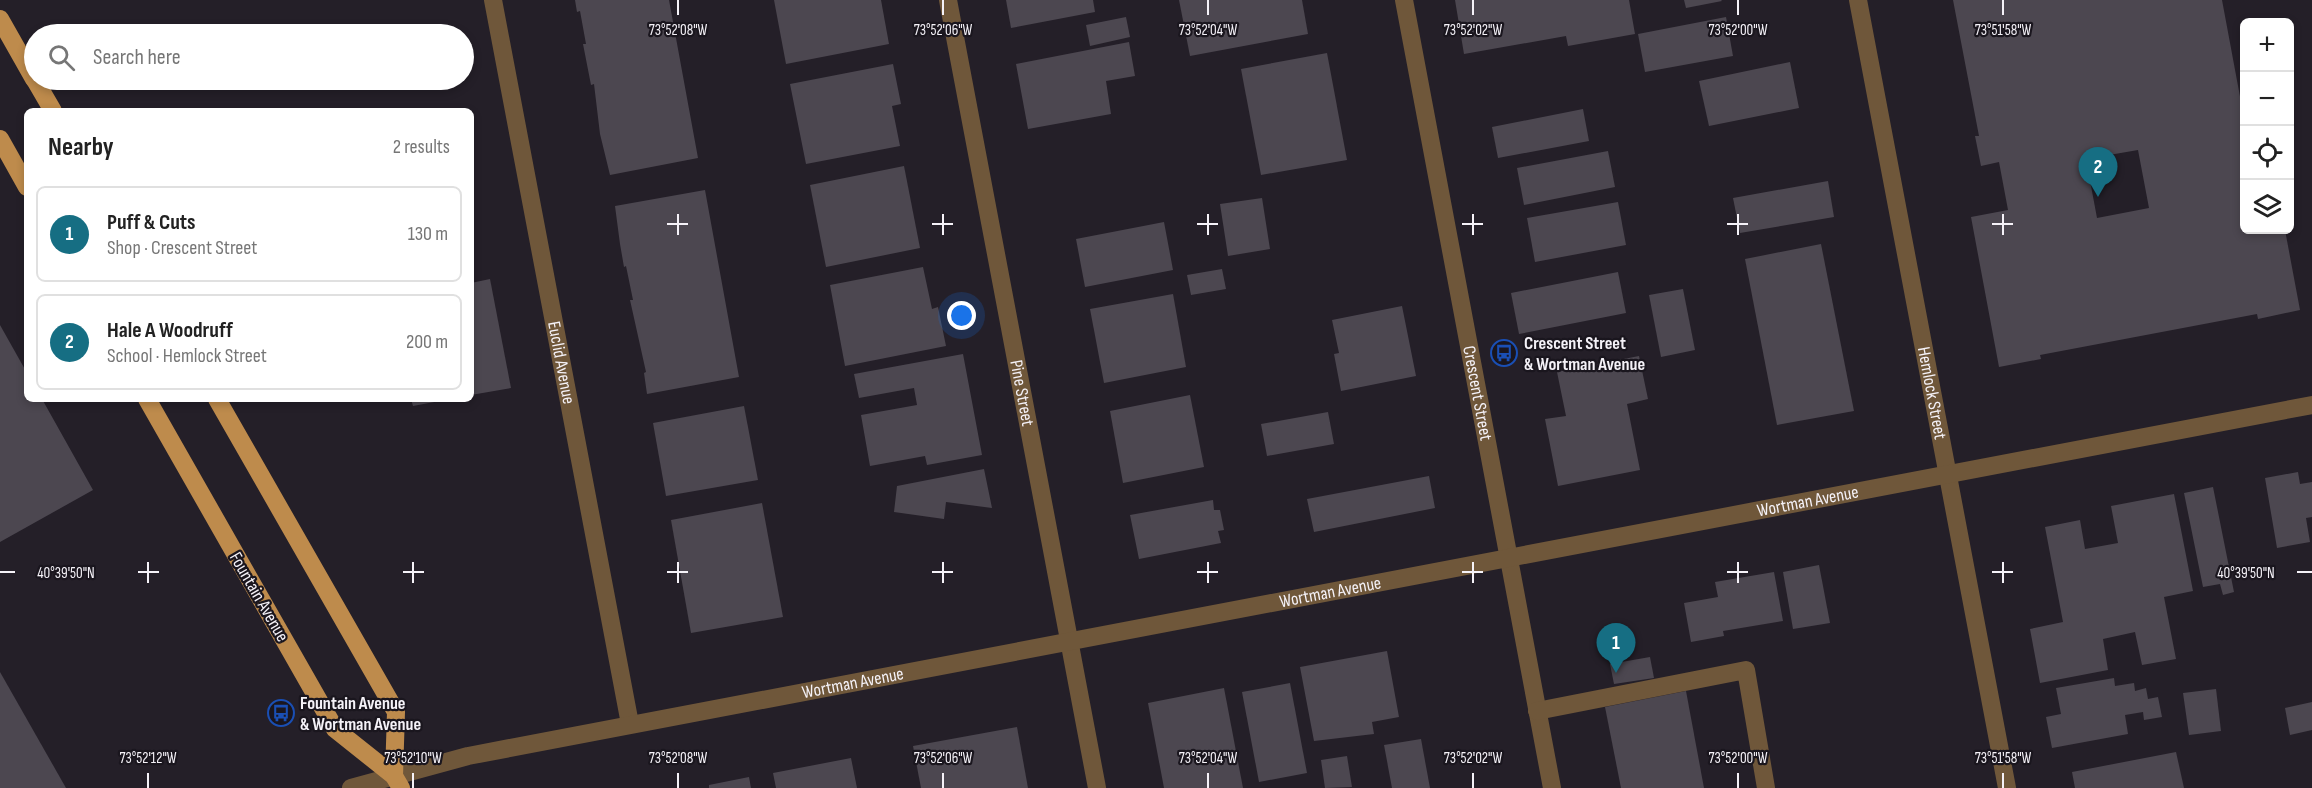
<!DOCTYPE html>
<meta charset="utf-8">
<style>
body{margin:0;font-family:"Sofia Sans Condensed",sans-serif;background:#f2f2f2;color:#222}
.controls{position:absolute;right:18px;top:18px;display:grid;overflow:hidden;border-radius:9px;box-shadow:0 3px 9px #0003}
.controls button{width:54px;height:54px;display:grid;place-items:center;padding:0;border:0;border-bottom:2px solid #e0e0e0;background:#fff;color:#222;font:30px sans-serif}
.you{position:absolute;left:962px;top:316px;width:21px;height:21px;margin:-15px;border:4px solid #fff;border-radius:50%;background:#1a73e8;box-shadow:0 0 0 9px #1a73e833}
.badge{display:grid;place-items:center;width:39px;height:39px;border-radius:50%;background:#166e83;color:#fff;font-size:20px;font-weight:700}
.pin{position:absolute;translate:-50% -50px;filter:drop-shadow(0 2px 3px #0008)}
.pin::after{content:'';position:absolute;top:32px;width:21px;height:18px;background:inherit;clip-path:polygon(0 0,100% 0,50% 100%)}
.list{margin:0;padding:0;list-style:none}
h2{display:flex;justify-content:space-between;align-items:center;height:78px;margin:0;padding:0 24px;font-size:26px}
h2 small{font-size:20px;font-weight:400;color:#767676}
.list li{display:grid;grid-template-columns:39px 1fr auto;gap:18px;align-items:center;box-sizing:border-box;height:96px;margin:0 12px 12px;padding:0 12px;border:2px solid #e0e0e0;border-radius:9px}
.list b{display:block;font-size:22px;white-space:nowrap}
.list p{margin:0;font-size:20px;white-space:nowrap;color:#767676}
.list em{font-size:20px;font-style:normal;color:#767676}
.icon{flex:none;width:33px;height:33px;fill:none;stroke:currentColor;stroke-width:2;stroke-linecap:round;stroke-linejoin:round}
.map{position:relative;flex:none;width:2312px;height:788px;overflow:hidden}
.search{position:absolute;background:#fff;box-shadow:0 3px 9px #0003;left:24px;top:24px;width:450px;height:66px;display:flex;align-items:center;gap:15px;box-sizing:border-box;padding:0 21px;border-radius:33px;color:#767676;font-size:22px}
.panel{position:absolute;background:#fff;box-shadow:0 3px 9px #0003;left:24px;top:108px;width:450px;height:294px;border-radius:9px}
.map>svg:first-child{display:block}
</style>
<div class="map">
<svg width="2312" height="788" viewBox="0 0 2312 788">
<rect width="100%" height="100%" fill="#241f28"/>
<g fill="#4c4750" fill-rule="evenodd">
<path d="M575,0H669L698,158L610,175L600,134L594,84L591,85L583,44H586L580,11L577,12Z"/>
<path d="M774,0H881L889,44L786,64Z"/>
<path d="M1006,0H1093L1095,12L1011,28Z"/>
<path d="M1179,0H1302L1308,34L1190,56Z"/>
<path d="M1455,0H1629L1635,34L1568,46L1566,36L1464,54Z"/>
<path d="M1684,0H1721L1722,1L1686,8Z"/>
<path d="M1953,0H2222L2244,118V230H2285L2300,310L2258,319L2257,314L2040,355L2041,359L1999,367L1971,217L2008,210L1999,162L1981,166L1975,136H1979ZM2138,150L2149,208L2097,218L2086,159Z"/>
<path d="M1126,17L1130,37L1090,46L1086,25Z"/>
<path d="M1726,17L1733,56L1645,72L1638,34Z"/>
<path d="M1129,42L1135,76L1106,81L1111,114L1028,129L1016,64Z"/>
<path d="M1327,53L1347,160L1261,175L1241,69Z"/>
<path d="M1790,62L1799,108L1709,126L1699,81Z"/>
<path d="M893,64L901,104L892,106L900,146L806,164L790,84Z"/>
<path d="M1583,109L1589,141L1498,158L1492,127Z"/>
<path d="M1608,151L1615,187L1524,205L1517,168Z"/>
<path d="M904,166L920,248L826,267L810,185Z"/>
<path d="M1828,181L1834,217L1740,233L1733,198Z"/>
<path d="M705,190L739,377L647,394L644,373L646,372L630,300H633L626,266L624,267L620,244L615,206Z"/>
<path d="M1262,198L1270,249L1228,256L1220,204Z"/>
<path d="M1618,202L1626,245L1535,262L1527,218Z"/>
<path d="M1164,222L1173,270L1085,287L1076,239Z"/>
<path d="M1821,244L1854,411L1777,425L1745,259Z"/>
<path d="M923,267L932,309L938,307L946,346L845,366L830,285Z"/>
<path d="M1222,269L1226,289L1191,295L1187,275Z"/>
<path d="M1618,272L1626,313L1519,334L1511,293Z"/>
<path d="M490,279L511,388L471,395V283Z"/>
<path d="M1683,289L1695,350L1661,357L1649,295Z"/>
<path d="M1173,294L1186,367L1104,383L1090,309Z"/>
<path d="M1402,306L1416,376L1341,391L1334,354L1339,353L1332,320Z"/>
<path d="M0,325L27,373V399H42L93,490L0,542Z"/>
<path d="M963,354L982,455L927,465L925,456L870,466L861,415L917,405L914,388L859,398L854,374Z"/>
<path d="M1639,356L1648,399L1627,404L1640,470L1558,486L1545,419L1566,416L1557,372Z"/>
<path d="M1190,395L1204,467L1123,483L1110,411Z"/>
<path d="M411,399H445V400L413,406Z"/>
<path d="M744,406L758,480L666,496L653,423Z"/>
<path d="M1328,412L1334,444L1267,456L1261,424Z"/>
<path d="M984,469L992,508L946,502L944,519L894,512L897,486Z"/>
<path d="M2298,472L2300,484L2312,482V517L2306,518L2310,542L2277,548L2265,478Z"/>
<path d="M1429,476L1435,508L1314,532L1307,499Z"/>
<path d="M2213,487L2234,592L2223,595L2220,584L2203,587L2184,493Z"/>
<path d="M2174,494L2193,591L2164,597L2176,659L2142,665L2135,632L2103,639L2108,670L2040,683L2030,629L2063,622L2045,527L2080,520L2085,549L2118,543L2111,506Z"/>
<path d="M1213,500L1214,510H1220L1224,530L1218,531L1221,543L1139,559L1130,515Z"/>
<path d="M762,503L783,617L691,633L671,520Z"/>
<path d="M1819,565L1830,623L1793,629L1783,572Z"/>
<path d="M1774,572L1783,621L1723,631L1724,636L1691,642L1684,603L1718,597L1715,582Z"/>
<path d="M1387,651L1399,717L1372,722L1374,734L1314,741L1300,667Z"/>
<path d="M1650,657L1654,678L1614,684L1610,664Z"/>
<path d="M0,672L66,788H0Z"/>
<path d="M2114,678L2115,686L2134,683L2135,691L2146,688L2148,699L2158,697L2162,717L2144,720L2143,712L2125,715L2128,734L2052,748L2046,717L2061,714L2056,688Z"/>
<path d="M1290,683L1307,773L1259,782L1242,692Z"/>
<path d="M1224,688L1243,788H1164L1148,703Z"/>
<path d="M2216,689L2221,731L2189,735L2183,693Z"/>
<path d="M1686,691L1704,788H1621L1605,707Z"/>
<path d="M2312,702V730L2290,735L2285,708Z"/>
<path d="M1017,727L1028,788H921L913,746Z"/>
<path d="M1421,739L1430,788H1392L1384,745Z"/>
<path d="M2176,752L2184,788H2075L2072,772Z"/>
<path d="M1347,756L1352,787L1325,788L1321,760Z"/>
<path d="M851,758L857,788H776L773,773Z"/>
<path d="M749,777L751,788H709V785Z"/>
</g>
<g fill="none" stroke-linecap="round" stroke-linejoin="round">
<g stroke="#6f573a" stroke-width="18">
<path id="s1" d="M493,0L630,724"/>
<path id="s2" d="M948,0L1097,788"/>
<path id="s3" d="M1404,0L1552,788"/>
<path id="s4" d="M1858,0L2007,788"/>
<path d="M1537,711L1746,670L1766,788"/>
<path id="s5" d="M351,788L468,756L2312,405"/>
</g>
<g stroke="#be8b4c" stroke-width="18">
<path d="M0,19L34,79"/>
<path d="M35,80L53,111"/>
<path d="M0,139L27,187"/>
<path d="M147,399L335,729L394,776L401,788"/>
<path d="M217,399L396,712L394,776"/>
</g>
</g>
<path fill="none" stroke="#f5f2f8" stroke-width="2" d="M678,0V15M943,0V15M1208,0V15M1473,0V15M1738,0V15M2003,0V15M678,214V235M943,214V235M1208,214V235M1473,214V235M1738,214V235M2003,214V235M667,224H688M932,224H953M1197,224H1218M1462,224H1483M1727,224H1748M1992,224H2013M148,562V583M413,562V583M678,562V583M943,562V583M1208,562V583M1473,562V583M1738,562V583M2003,562V583M0,572H15M138,572H159M403,572H424M667,572H688M932,572H953M1197,572H1218M1462,572H1483M1727,572H1748M1992,572H2013M2297,572H2312M148,773V788M413,773V788M678,773V788M943,773V788M1208,773V788M1473,773V788M1738,773V788M2003,773V788"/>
<defs>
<symbol id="bus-ring" viewBox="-11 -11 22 22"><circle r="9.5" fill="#1a161e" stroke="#1a4fb4" stroke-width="1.5"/><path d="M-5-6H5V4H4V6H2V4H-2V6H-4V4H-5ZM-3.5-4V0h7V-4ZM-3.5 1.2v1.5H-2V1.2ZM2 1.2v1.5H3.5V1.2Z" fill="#1a4fb4"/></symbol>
</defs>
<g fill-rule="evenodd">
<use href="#bus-ring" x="1489" y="338" width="30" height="30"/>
<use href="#bus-ring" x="266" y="698" width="30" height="30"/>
</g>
<g text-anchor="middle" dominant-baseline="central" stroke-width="4.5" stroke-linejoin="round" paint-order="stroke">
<g font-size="18" font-weight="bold" fill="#f5f2f8" stroke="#1a161e" text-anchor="start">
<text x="1524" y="343">Crescent Street<tspan x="1524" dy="21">&amp; Wortman Avenue</tspan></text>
<text x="300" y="703">Fountain Avenue<tspan x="300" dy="21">&amp; Wortman Avenue</tspan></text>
</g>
<g font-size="18" fill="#f5f2f8" stroke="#1a161e">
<text stroke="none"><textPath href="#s1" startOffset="369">Euclid Avenue</textPath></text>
<text stroke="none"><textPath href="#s2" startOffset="400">Pine Street</textPath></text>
<text stroke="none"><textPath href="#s3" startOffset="400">Crescent Street</textPath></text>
<text stroke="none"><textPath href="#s4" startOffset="400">Hemlock Street</textPath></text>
<text stroke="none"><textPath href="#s5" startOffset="1485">Wortman Avenue</textPath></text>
<text stroke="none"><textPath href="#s5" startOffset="999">Wortman Avenue</textPath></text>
<text transform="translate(259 597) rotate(60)">Fountain Avenue</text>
<text stroke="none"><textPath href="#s5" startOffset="513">Wortman Avenue</textPath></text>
</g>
</g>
<g font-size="15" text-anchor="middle" fill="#f5f2f8" stroke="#1a161e" stroke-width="4.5" stroke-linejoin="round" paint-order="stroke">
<text x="678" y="35">73°52'08"W</text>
<text x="943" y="35">73°52'06"W</text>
<text x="1208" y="35">73°52'04"W</text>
<text x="1473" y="35">73°52'02"W</text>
<text x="1738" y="35">73°52'00"W</text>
<text x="2003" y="35">73°51'58"W</text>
<text x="66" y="578">40°39'50"N</text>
<text x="2246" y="578">40°39'50"N</text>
<text x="148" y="763">73°52'12"W</text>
<text x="413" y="763">73°52'10"W</text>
<text x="678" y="763">73°52'08"W</text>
<text x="943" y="763">73°52'06"W</text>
<text x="1208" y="763">73°52'04"W</text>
<text x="1473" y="763">73°52'02"W</text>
<text x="1738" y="763">73°52'00"W</text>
<text x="2003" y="763">73°51'58"W</text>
</g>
</svg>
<div class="controls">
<button>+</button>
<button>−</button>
<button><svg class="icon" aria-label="locate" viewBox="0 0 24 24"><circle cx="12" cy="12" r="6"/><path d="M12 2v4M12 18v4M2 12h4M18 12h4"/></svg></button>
<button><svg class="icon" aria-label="layers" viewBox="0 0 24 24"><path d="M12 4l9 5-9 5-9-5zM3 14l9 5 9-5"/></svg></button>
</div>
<div class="you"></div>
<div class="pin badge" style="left:1616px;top:673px">1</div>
<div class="pin badge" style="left:2098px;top:197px">2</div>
<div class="search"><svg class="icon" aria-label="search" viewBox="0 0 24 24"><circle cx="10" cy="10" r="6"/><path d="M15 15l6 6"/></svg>Search here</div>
<section class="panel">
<h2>Nearby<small>2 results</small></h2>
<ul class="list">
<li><span class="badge">1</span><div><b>Puff &amp; Cuts</b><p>Shop · Crescent Street</p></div><em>130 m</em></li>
<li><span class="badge">2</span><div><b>Hale A Woodruff</b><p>School · Hemlock Street</p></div><em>200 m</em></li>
</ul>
</section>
</div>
